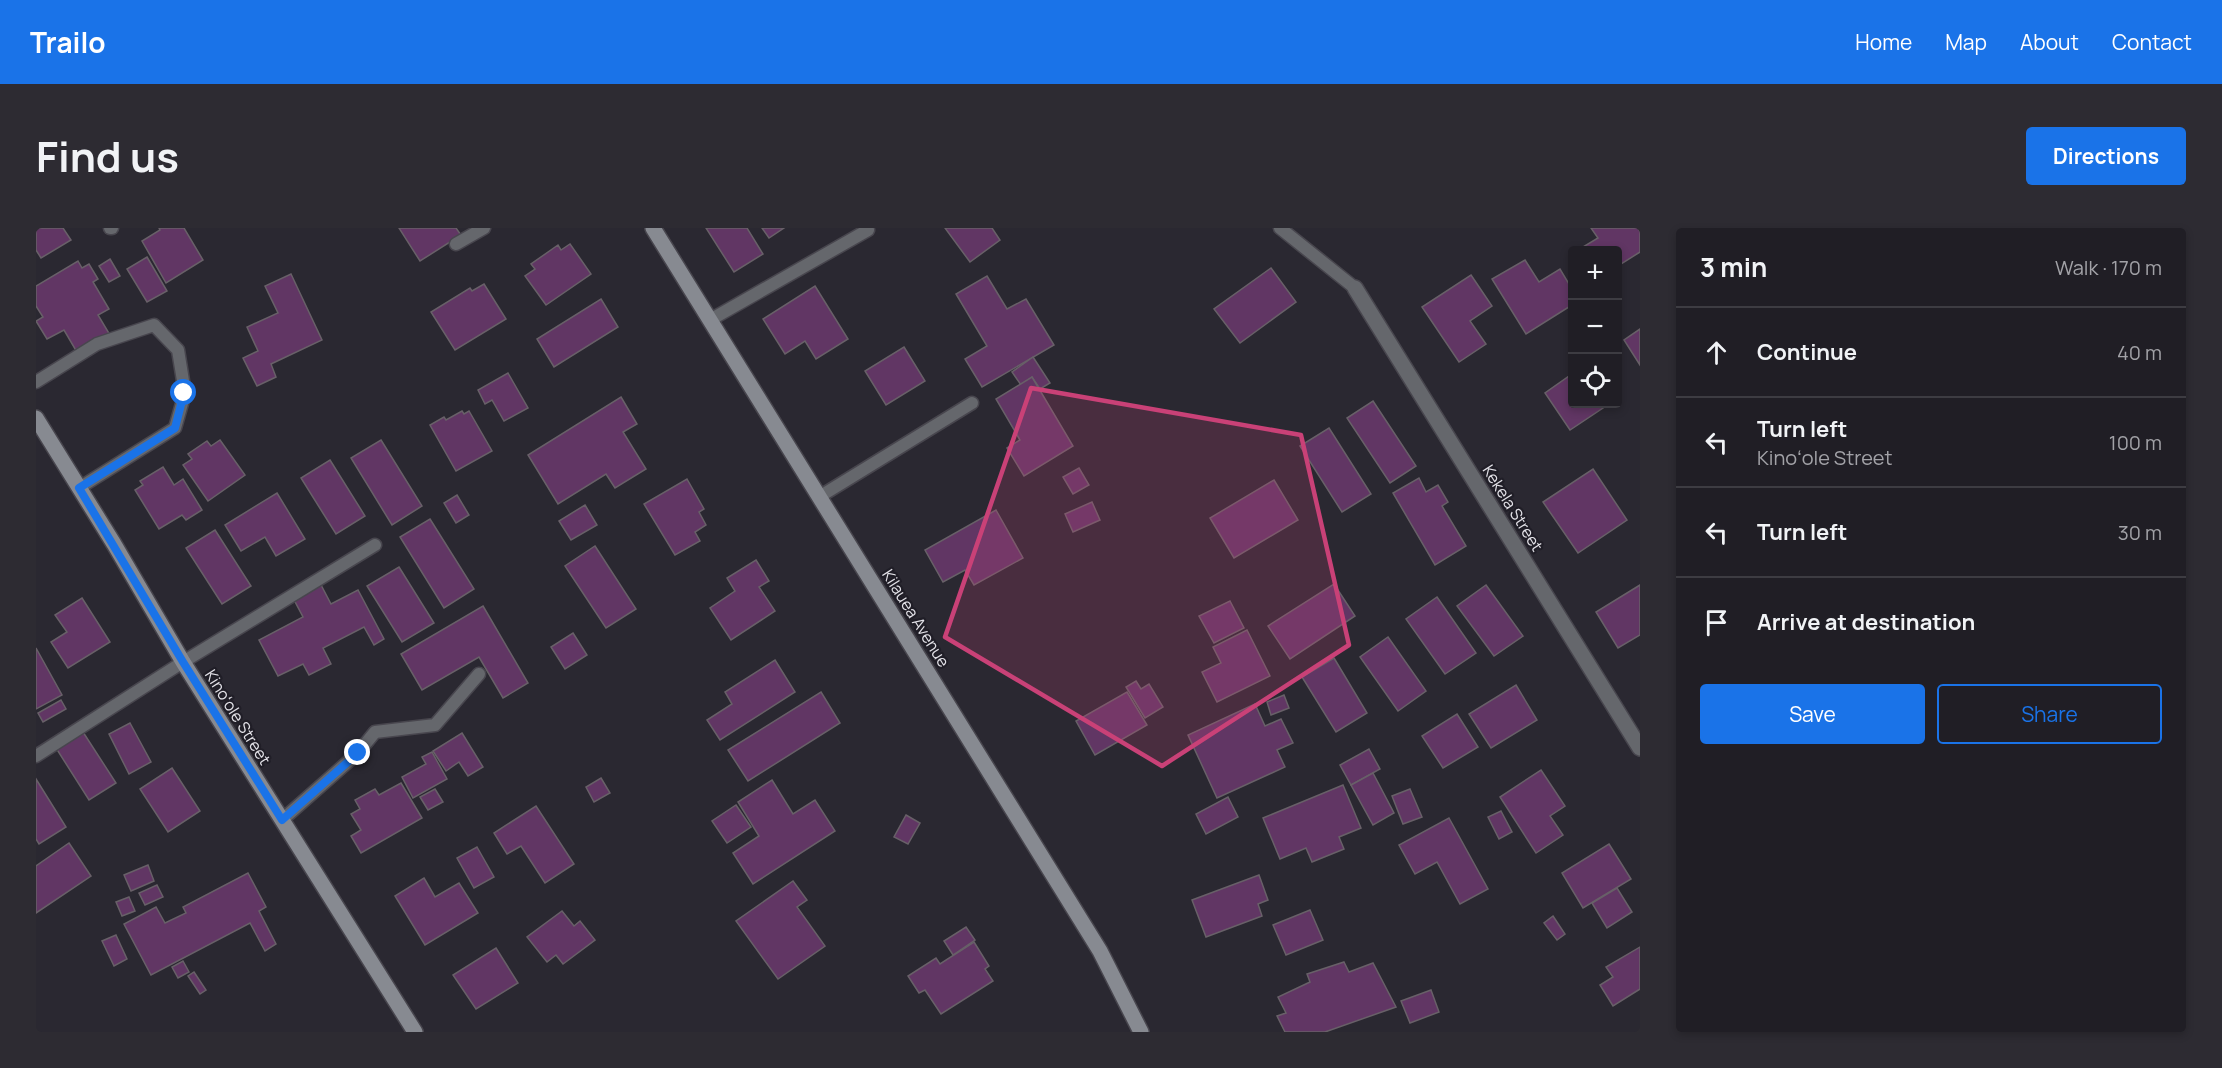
<!DOCTYPE html>
<meta charset="utf-8">
<style>
body{margin:0;font-family:Manrope,sans-serif;background:#2d2b32;color:#f1f3f6}
.controls{position:absolute;right:18px;top:18px;display:grid;overflow:hidden;border-radius:6px;box-shadow:0 3px 9px #0003}
.controls button{width:54px;height:54px;display:grid;place-items:center;padding:0;border:0;border-bottom:2px solid #3d3c42;background:#201e25;color:#f1f3f6;font:30px sans-serif}
.stop{position:absolute;width:18px;height:18px;margin:-14px;border:4px solid #1a73e8;border-radius:50%;background:#fff}
.stop.end{background:#1a73e8;border-color:#fff;box-shadow:0 2px 6px #0008}
.list{margin:0;padding:0;list-style:none}
h2{display:flex;justify-content:space-between;align-items:center;height:78px;margin:0;padding:0 24px;font-size:26px}
h2 small{font-size:20px;font-weight:400;color:#a2a2a7}
.list li{display:grid;grid-template-columns:39px 1fr auto;gap:18px;align-items:center;box-sizing:border-box;height:90px;padding:0 24px;border-top:2px solid #3d3c42}
.list b{display:block;font-size:22px;white-space:nowrap}
.list p{margin:0;font-size:20px;white-space:nowrap;color:#a2a2a7}
.list em{font-size:20px;font-style:normal;color:#a2a2a7}
.actions{display:flex;gap:12px;padding:18px 24px}
.actions a{flex:1;padding:14px 0;border:2px solid #1a73e8;border-radius:6px;text-align:center;font-size:21px;color:#1a73e8}
.actions .main{background:#1a73e8;color:#fff}
.icon{flex:none;width:33px;height:33px;fill:none;stroke:currentColor;stroke-width:2;stroke-linecap:round;stroke-linejoin:round}
.map{position:relative;flex:none;width:1604px;height:804px;overflow:hidden;border-radius:6px}
header{display:flex;align-items:center;gap:36px;box-sizing:border-box;height:84px;padding:0 30px;background:#1a73e8;color:#fff}
header strong{font-size:28px}
nav{display:flex;gap:33px;margin-inline-start:auto;font-size:21px}
.intro{display:flex;align-items:center;justify-content:space-between;box-sizing:border-box;height:144px;padding:0 36px}
h1{margin:0;font-size:42px}
.button{padding:15px 27px;border-radius:6px;background:#1a73e8;color:#fff;font-size:21px;font-weight:700}
main{display:flex;gap:36px;padding:0 36px}
aside{flex:1;background:#201e25;border-radius:6px;box-shadow:0 3px 9px #0003}
.map>svg:first-child{display:block}
</style>
<header>
<strong>Trailo</strong>
<nav><a>Home</a><a>Map</a><a>About</a><a>Contact</a></nav>
</header>
<div class="intro"><h1>Find us</h1><a class="button">Directions</a></div>
<main>
<div class="map">
<svg width="1604" height="804" viewBox="0 0 1604 804">
<rect width="100%" height="100%" fill="#2a2831"/>
<g fill="#613664" stroke="#686068" stroke-width="1.5">
<path d="M0,0H27L35,12L5,30L0,22Z"/>
<path d="M123,0H148L167,32L130,55L106,13L124,2Z"/>
<path d="M363,0H420L425,7L384,33Z"/>
<path d="M670,0H711L727,26L698,44Z"/>
<path d="M726,0H748L733,10Z"/>
<path d="M909,0H956L964,12L934,34Z"/>
<path d="M1555,0H1602L1604,4V24L1582,38V22H1542L1562,10Z"/>
<path d="M534,16L555,46L510,77L489,48L499,41L495,36L522,17L525,22Z"/>
<path d="M111,29L131,63L111,74L91,41Z"/>
<path d="M74,31L84,48L73,54L63,38Z"/>
<path d="M1489,32L1503,54L1524,41L1536,61V77L1490,106L1456,51Z"/>
<path d="M42,33L46,40L53,36L62,51L57,54L73,81L62,87L74,107L42,126L28,102L11,111L0,93L7,89L0,78V58Z"/>
<path d="M1235,40L1260,74L1204,115L1178,81Z"/>
<path d="M255,46L286,112L235,136L240,149L221,158L207,130L222,123L211,99L242,85L229,58Z"/>
<path d="M1435,47L1456,78L1434,93L1450,116L1423,134L1386,79Z"/>
<path d="M951,48L971,81L990,71L1018,117L946,159L929,131L951,118L920,66Z"/>
<path d="M448,56L470,91L419,122L395,84L434,60L436,63Z"/>
<path d="M779,58L812,111L780,131L769,113L749,126L727,91Z"/>
<path d="M565,71L582,99L518,139L501,111Z"/>
<path d="M1604,101V137L1588,112Z"/>
<path d="M868,119L889,153L850,177L829,143Z"/>
<path d="M997,129L1014,155L1004,161L996,149L985,157L976,144Z"/>
<path d="M472,145L492,180L468,193L456,172L449,176L442,162Z"/>
<path d="M1536,146V176H1573L1534,202L1509,165Z"/>
<path d="M996,149L1037,218L988,248L971,220L984,212L960,171Z"/>
<path d="M585,169L601,196L587,204L610,241L579,260L570,246L522,276L492,227Z"/>
<path d="M1337,173L1380,238L1354,255L1311,190Z"/>
<path d="M426,183L428,186L433,183L456,223L420,243L394,197L408,189L410,192Z"/>
<path d="M1293,200L1335,266L1306,284L1264,218Z"/>
<path d="M184,212L209,247L172,273L147,237L156,231L152,226L171,213L175,218Z"/>
<path d="M345,212L386,278L356,297L315,230Z"/>
<path d="M294,232L329,288L300,306L265,250Z"/>
<path d="M127,239L138,257L147,251L166,282L150,292L146,287L123,301L99,262L107,257L104,253Z"/>
<path d="M1043,240L1053,257L1037,266L1027,249Z"/>
<path d="M1557,241L1591,292L1542,325L1507,274Z"/>
<path d="M1383,250L1390,264L1402,257L1412,274L1406,278L1430,318L1399,337L1357,265Z"/>
<path d="M651,251L668,281L663,284L670,297L659,304L664,313L639,327L608,276Z"/>
<path d="M1238,252L1262,292L1198,330L1174,290Z"/>
<path d="M241,265L269,311L240,328L229,309L205,323L189,297Z"/>
<path d="M421,267L433,287L420,295L408,275Z"/>
<path d="M1056,274L1064,292L1037,304L1029,286Z"/>
<path d="M549,277L561,297L535,312L523,293Z"/>
<path d="M960,282L987,330L938,357L929,342L907,354L889,322Z"/>
<path d="M394,291L438,361L408,380L364,309Z"/>
<path d="M179,302L215,358L186,376L150,320Z"/>
<path d="M559,318L600,381L570,400L529,338Z"/>
<path d="M720,332L733,353L723,359L739,383L695,412L674,380L699,363L691,350Z"/>
<path d="M363,339L398,395L366,414L331,358Z"/>
<path d="M283,353L295,376L322,362L348,411L338,417L328,399L287,420L295,436L273,447L267,436L242,448L223,412L267,389L256,368Z"/>
<path d="M1298,356L1319,388L1254,431L1232,398Z"/>
<path d="M1450,357L1487,408L1458,428L1421,378Z"/>
<path d="M1604,357V407L1582,420L1560,384Z"/>
<path d="M1401,369L1440,425L1409,446L1370,391Z"/>
<path d="M46,370L74,414L32,440L15,414L31,404L19,387Z"/>
<path d="M1194,373L1208,400L1178,415L1163,388Z"/>
<path d="M447,378L492,455L467,470L443,429L386,462L365,426Z"/>
<path d="M1211,402L1234,448L1181,474L1166,444L1185,435L1177,419Z"/>
<path d="M537,405L551,427L529,441L515,419Z"/>
<path d="M1352,409L1390,463L1362,483L1324,429Z"/>
<path d="M0,420L26,467L0,481Z"/>
<path d="M1298,430L1331,485L1300,504L1266,449Z"/>
<path d="M739,432L759,464L684,512L671,492L696,476L689,464Z"/>
<path d="M1100,453L1105,461L1113,456L1127,479L1109,490L1090,459Z"/>
<path d="M1480,457L1501,492L1455,520L1433,486Z"/>
<path d="M785,464L804,495L712,553L692,522Z"/>
<path d="M1091,464L1111,497L1059,527L1040,493Z"/>
<path d="M1248,467L1253,480L1235,487L1231,474Z"/>
<path d="M25,472L30,481L7,494L2,485Z"/>
<path d="M1219,476L1229,498L1245,491L1257,515L1241,522L1249,539L1181,570L1152,507Z"/>
<path d="M1421,486L1442,519L1407,540L1386,508Z"/>
<path d="M94,495L115,534L93,546L73,506Z"/>
<path d="M47,504L80,555L53,572L20,520Z"/>
<path d="M426,505L447,539L432,548L423,534L410,543L397,523Z"/>
<path d="M1333,521L1344,541L1315,557L1304,537Z"/>
<path d="M396,524L411,551L377,570L366,549L390,536L386,529Z"/>
<path d="M136,540L164,583L132,604L104,561Z"/>
<path d="M1505,542L1529,578L1514,588L1527,607L1500,625L1464,569Z"/>
<path d="M1337,545L1358,585L1337,597L1315,557Z"/>
<path d="M565,550L574,565L558,574L550,559Z"/>
<path d="M0,551L30,599L3,616L0,611Z"/>
<path d="M736,552L757,586L779,572L799,603L717,656L697,625L723,608L702,574Z"/>
<path d="M365,555L386,590L325,625L315,608L325,602L315,586L324,581L319,572L339,561L343,567Z"/>
<path d="M1307,557L1325,600L1303,609L1308,621L1276,634L1270,620L1244,631L1227,590Z"/>
<path d="M399,561L407,574L392,582L384,569Z"/>
<path d="M1374,561L1386,589L1367,596L1356,568Z"/>
<path d="M1192,569L1202,589L1170,606L1160,586Z"/>
<path d="M700,577L715,599L691,615L676,593Z"/>
<path d="M500,578L538,636L509,655L485,618L471,626L458,605Z"/>
<path d="M1465,583L1476,604L1463,611L1452,589Z"/>
<path d="M870,587L884,595L872,616L858,609Z"/>
<path d="M1413,590L1452,661L1424,676L1401,634L1379,646L1363,617Z"/>
<path d="M33,615L55,648L0,685V638Z"/>
<path d="M1573,616L1595,651L1547,680L1526,645Z"/>
<path d="M441,619L458,649L438,660L421,630Z"/>
<path d="M112,637L118,653L95,663L88,647Z"/>
<path d="M212,645L230,679L223,683L240,716L229,723L214,695L115,747L88,696L120,679L129,695L150,685L147,679Z"/>
<path d="M1223,647L1232,672L1222,676L1226,688L1170,709L1156,672Z"/>
<path d="M388,650L399,669L423,655L442,685L389,717L359,668Z"/>
<path d="M757,653L771,672L761,679L789,718L742,751L700,693Z"/>
<path d="M121,657L127,669L109,677L103,665Z"/>
<path d="M1581,660L1596,684L1571,700L1556,675Z"/>
<path d="M93,669L99,683L86,688L80,674Z"/>
<path d="M1274,682L1287,712L1250,727L1237,697Z"/>
<path d="M526,683L538,698L544,693L559,712L527,736L520,727L511,734L491,709Z"/>
<path d="M1517,688L1529,706L1521,712L1508,695Z"/>
<path d="M930,699L939,712L917,727L908,713Z"/>
<path d="M80,707L91,731L78,738L66,713Z"/>
<path d="M938,714L953,738L949,741L957,753L905,786L889,762L883,765L872,748L900,730L904,736Z"/>
<path d="M1604,719V761L1577,778L1564,757L1577,749L1570,739Z"/>
<path d="M460,720L482,755L440,781L417,747Z"/>
<path d="M147,733L153,744L142,750L136,739Z"/>
<path d="M1308,734L1313,744L1337,735L1360,779L1289,804H1249L1241,788L1250,785L1242,769L1274,754L1271,746Z"/>
<path d="M158,744L170,762L164,766L152,748Z"/>
<path d="M1395,762L1403,784L1374,795L1365,773Z"/>
</g>
<g fill="none" stroke-linecap="round" stroke-linejoin="round">
<defs>
<g id="lane">
<path d="M74,0H76"/>
<path d="M1244,0L1319,60"/>
<path d="M420,16L448,0"/>
<path d="M674,92L832,2"/>
<path d="M0,154L61,116L118,97L142,122L149,165L139,200L43,260"/>
<path d="M783,269L936,175"/>
<path d="M0,528L147,434L339,317"/>
<path d="M246,592L322,525L339,504L399,497L443,446"/>
</g>
<path id="street" d="M1319,60L1604,520"/>
<g id="secondary">
<path d="M617,0L1064,723L1105,804"/>
<path d="M0,190L78,316L147,434L379,804"/>
</g>
</defs>
<use href="#lane" stroke="#48464e" stroke-width="15"/>
<use href="#street" stroke="#48464e" stroke-width="18"/>
<use href="#secondary" stroke="#48464e" stroke-width="18"/>
<use href="#lane" stroke="#65676c" stroke-width="12"/>
<use href="#street" stroke="#65676c" stroke-width="15"/>
<use href="#secondary" stroke="#878a91" stroke-width="15"/>
</g>
<g fill="none" stroke-linecap="round" stroke-linejoin="round">
<path stroke="#1a73e8" stroke-width="8" d="M148,165L139,200L43,260L147,434L246,592L322,525"/>
</g>
<path fill="#c94177" fill-opacity="0.2" stroke="#c94177" stroke-width="4.5" stroke-linejoin="round" d="M995,160L1265,207L1313,417L1126,538L909,409Z"/>
<g text-anchor="middle" dominant-baseline="central" stroke-width="4.5" stroke-linejoin="round" paint-order="stroke">
<g font-size="16" fill="#e4e3e9" stroke="#201e27">
<text transform="translate(1477 280) rotate(58)">Kekela Street</text>
<text transform="translate(880 390) rotate(58)">Kilauea Avenue</text>
<text transform="translate(202 489) rotate(58)">Kinoʻole Street</text>
</g>
</g>
</svg>
<div class="controls">
<button>+</button>
<button>−</button>
<button><svg class="icon" aria-label="locate" viewBox="0 0 24 24"><circle cx="12" cy="12" r="6"/><path d="M12 2v4M12 18v4M2 12h4M18 12h4"/></svg></button>
</div>
<div class="stop" style="left:148px;top:165px"></div>
<div class="stop end" style="left:322px;top:525px"></div>
</div>
<aside>
<h2>3 min<small>Walk · 170 m</small></h2>
<ul class="list">
<li><svg class="icon" aria-label="ahead" viewBox="0 0 24 24"><path d="M12 20V5M6 11l6-6 6 6"/></svg><div><b>Continue</b></div><em>40 m</em></li>
<li><svg class="icon" aria-label="left" viewBox="0 0 24 24"><path d="M17 20v-9H6M10 6l-5 5 5 5"/></svg><div><b>Turn left</b><p>Kinoʻole Street</p></div><em>100 m</em></li>
<li><svg class="icon" aria-label="left" viewBox="0 0 24 24"><path d="M17 20v-9H6M10 6l-5 5 5 5"/></svg><div><b>Turn left</b></div><em>30 m</em></li>
<li><svg class="icon" aria-label="arrive" viewBox="0 0 24 24"><path d="M6 21V4h12l-3 4 3 4H6"/></svg><div><b>Arrive at destination</b></div></li>
</ul>
<div class="actions"><a class="main">Save</a><a>Share</a></div>
</aside>
</main>
